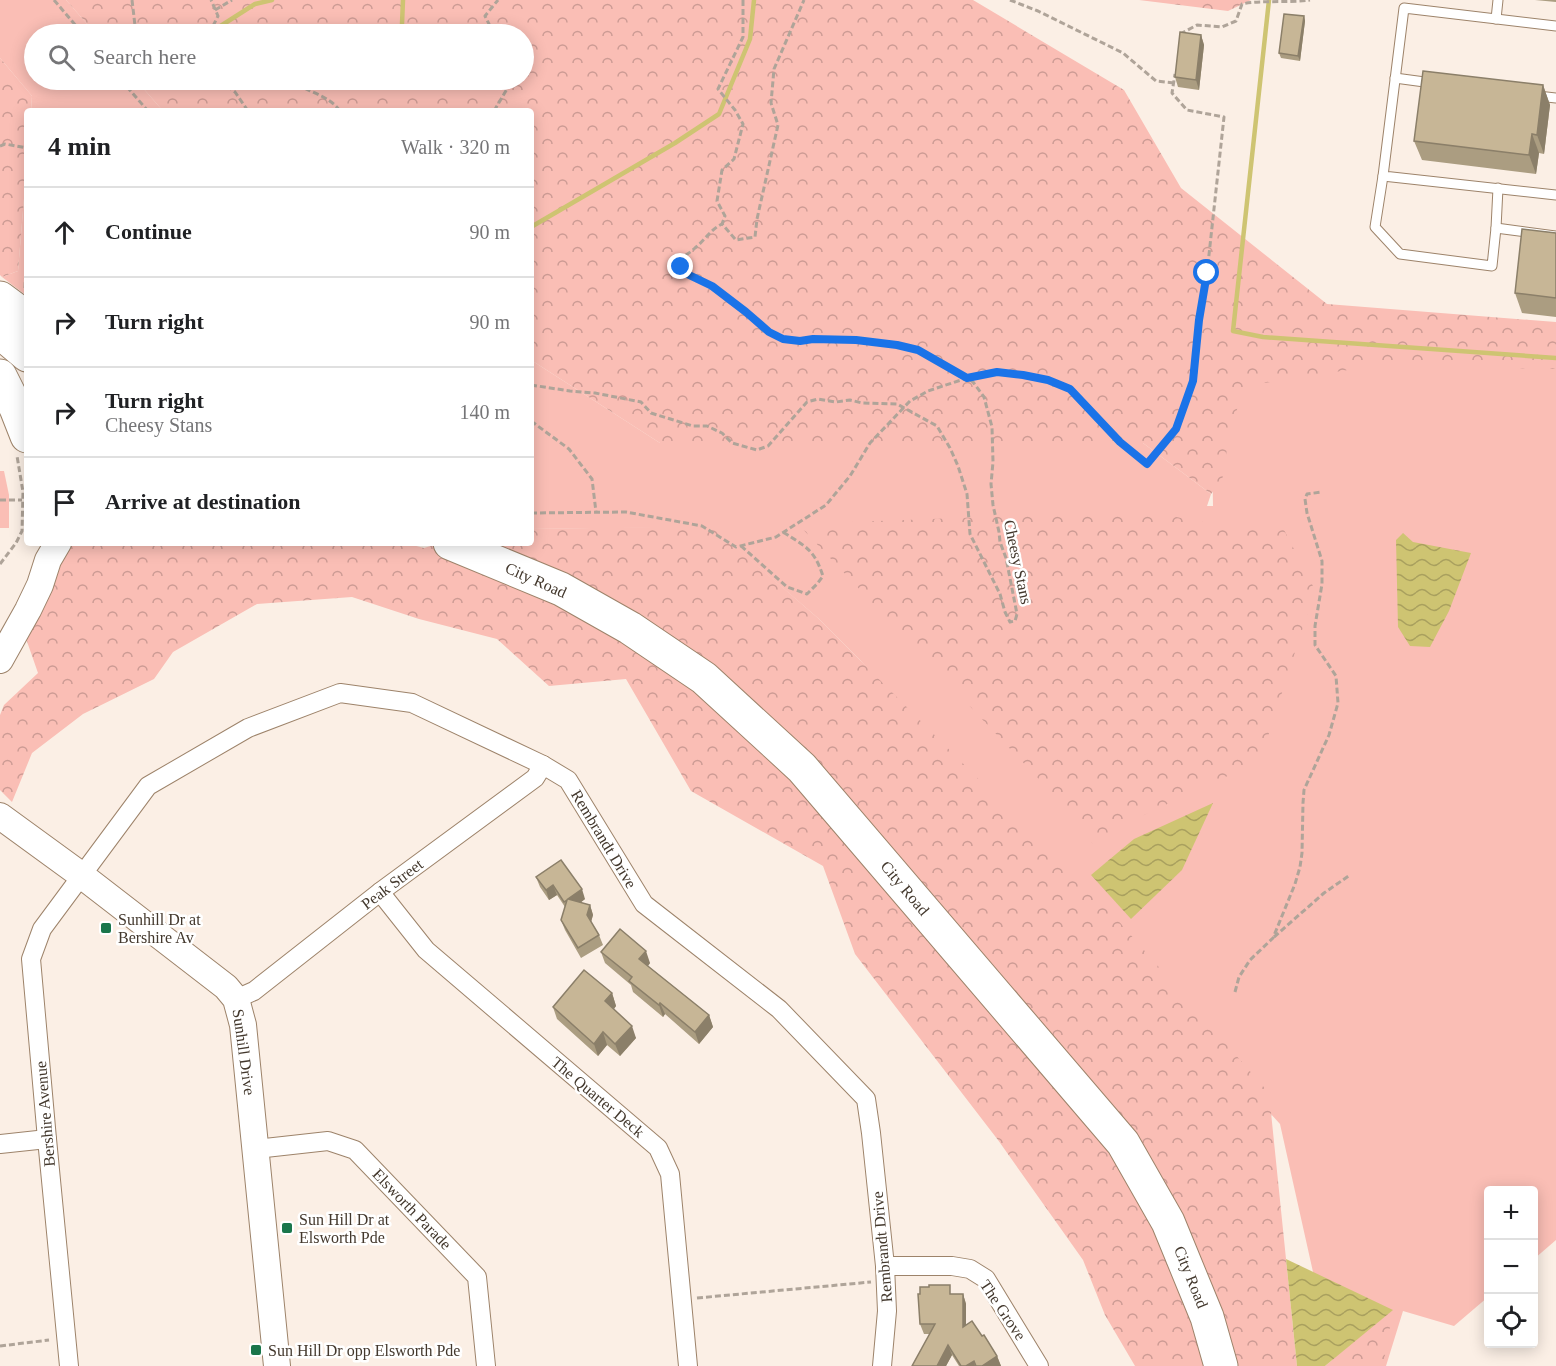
<!DOCTYPE html>
<meta charset="utf-8">
<style>
body{margin:0;font-family:"Times New Roman",serif;background:#f6f6f6;color:#202124}
.controls{position:absolute;right:18px;bottom:18px;display:grid;overflow:hidden;border-radius:6px;box-shadow:0 3px 15px #0003}
.controls button{width:54px;height:54px;display:grid;place-items:center;padding:0;border:0;border-bottom:2px solid #e0e0e0;background:#fff;color:#202124;font:30px sans-serif}
.stop{position:absolute;width:18px;height:18px;margin:-14px;border:4px solid #1a73e8;border-radius:50%;background:#fff}
.stop.end{background:#1a73e8;border-color:#fff;box-shadow:0 2px 6px #0008}
.list{margin:0;padding:0;list-style:none}
h2{display:flex;justify-content:space-between;align-items:center;height:78px;margin:0;padding:0 24px;font-size:26px}
h2 small{font-size:20px;font-weight:400;color:#757577}
.list li{display:grid;grid-template-columns:39px 1fr auto;gap:18px;align-items:center;box-sizing:border-box;height:90px;padding:0 24px;border-top:2px solid #e0e0e0}
.list b{display:block;font-size:22px;white-space:nowrap}
.list p{margin:0;font-size:20px;white-space:nowrap;color:#757577}
.list em{font-size:20px;font-style:normal;color:#757577}
.icon{flex:none;width:33px;height:33px;fill:none;stroke:currentColor;stroke-width:2;stroke-linecap:round;stroke-linejoin:round}
.map{position:relative;flex:none;width:1556px;height:1366px;overflow:hidden}
.search{position:absolute;background:#fff;box-shadow:0 3px 15px #0003;left:24px;top:24px;width:510px;height:66px;display:flex;align-items:center;gap:15px;box-sizing:border-box;padding:0 21px;border-radius:33px;color:#757577;font-size:22px}
.panel{position:absolute;background:#fff;box-shadow:0 3px 15px #0003;left:24px;top:108px;width:510px;height:438px;border-radius:6px}
.map>svg:first-child{display:block}
</style>
<div class="map">
<svg width="1556" height="1366" viewBox="0 0 1556 1366">
<defs>
<pattern id="forest-crowns" width="20" height="18" patternUnits="userSpaceOnUse" patternTransform="scale(1.5)"><rect width="20" height="18" fill="#fabeb5"/><path d="M2 6a3 3 0 1 1 6 0M12 15a3 3 0 1 1 6 0" fill="none" stroke="#cc9b94"/></pattern>
<pattern id="water-waves" width="16" height="10" patternUnits="userSpaceOnUse" patternTransform="scale(1.5)"><rect width="16" height="10" fill="#cec472"/><path d="M0 5q4-4 8 0t8 0" fill="none" stroke="#a9a05e"/></pattern>
</defs>
<rect width="100%" height="100%" fill="#fbefe5"/>
<g fill="#fabeb5">
<path d="M0,0H66L96,34H34V80H136L163,111H31L32,96L0,58Z"/>
<path d="M27,162V296L2,277L18,271Z"/>
<path d="M1556,332V1240L1534,1259V1190H1488V1297L1454,1326L1403,1311L1386,1366H1334L1280,1124L860,660L819,619L712,527L531,529V360L660,443H1143L1211,494L1207,506H1213L1210,338Z"/>
<path d="M0,471H4L9,495V528H0Z"/>
</g>
<g fill="url(#forest-crowns)">
<path d="M66,0H973L1124,90L1181,188L1327,304L1556,322V369L1374,366L1245,386L1230,430L1222,481L1211,494L1143,443H660L531,360V111H163L136,80H524V34H96Z"/>
<path d="M1139,0H1251L1228,11Z"/>
<path d="M0,58L32,96L31,111H27V162L18,271L2,277L0,275Z"/>
<path d="M1144,511L1203,522L1282,526L1315,590L1260,761L1137,818L1099,852L1066,808L798,524Z"/>
<path d="M712,526L819,619L1108,909L1269,1093L1297,1366H1135L1105,1315L1083,1260L998,1140L855,954L823,866L691,791L626,679L549,686L497,639L419,619L352,597L257,604L173,652L154,679L83,714L32,753L12,802L0,790V715L4,705L38,673L23,630L56,556L71,543H405L424,548L440,543H531V529Z"/>
<path d="M1393,1310L1383,1366H1325Z"/>
</g>
<g fill="url(#water-waves)">
<path d="M1403,533L1413,542L1471,553L1449,611L1430,647L1410,646L1398,627L1396,540Z"/>
<path d="M1213,803L1182,870L1131,919L1091,875L1134,839Z"/>
<path d="M1286,1259L1393,1310L1325,1366H1297Z"/>
</g>
<g fill="none" stroke-linecap="round" stroke-linejoin="round">
<g stroke="#cec472" stroke-width="4.5">
<path d="M1269,0L1233,331L1263,337L1556,358"/>
<path d="M402,24L403,0"/>
<path d="M208,34L255,4L272,0"/>
<path d="M531,227L675,143L719,114L750,39L754,0"/>
</g>
<defs>
<g id="lane">
<path d="M1496,19L1498,0"/>
<path d="M1556,26L1404,8L1383,176L1556,195"/>
<path d="M1395,78L1432,83"/>
<path d="M1538,96L1556,98"/>
<path d="M1383,176L1375,227L1400,254L1492,266L1496,228L1498,188"/>
<path d="M1496,228L1556,236"/>
</g>
<g id="street">
<path d="M380,892L426,950L658,1148L670,1174L688,1366"/>
<path d="M236,999L254,991L380,892L535,778L543,765"/>
<path d="M0,1144L47,1139"/>
<path d="M256,1149L328,1141L355,1150L477,1277L486,1366"/>
<path d="M885,1266H952L970,1269L986,1279L1039,1366"/>
<path d="M69,1366L47,1139L31,959L42,929L148,786L248,728L340,693L412,703L543,765L568,780L644,904L779,1009L866,1099L871,1133L885,1266L887,1311L882,1366"/>
</g>
<g id="secondary">
<path d="M0,660L28,610L40,585L48,560L58,543"/>
<path d="M0,816L81,875L226,987L236,999L243,1025L277,1366"/>
</g>
<g id="highway">
<path d="M0,298L27,318"/>
<path d="M0,332L27,355"/>
<path d="M0,376L16,408L27,436"/>
<path d="M450,543L561,589L630,628L704,678L802,768L1123,1143L1168,1222L1207,1317L1221,1366"/>
</g>
</defs>
<use href="#lane" stroke="#9d836a" stroke-width="11"/>
<use href="#street" stroke="#9d836a" stroke-width="20"/>
<use href="#secondary" stroke="#9d836a" stroke-width="28"/>
<use href="#highway" stroke="#9d836a" stroke-width="35"/>
<g stroke="#afa499" stroke-width="3" stroke-dasharray="6 3" stroke-linecap="butt">
<path d="M54,0L83,34"/>
<path d="M132,0L136,34"/>
<path d="M743,0V37L718,89L735,110L743,124L734,159L722,170L717,201L725,216L722,224L736,240L755,237L757,219L778,125L771,103L774,69L804,0"/>
<path d="M1010,0L1038,11L1123,53L1156,81L1174,83"/>
<path d="M215,10L232,0"/>
<path d="M209,34L218,16L211,0"/>
<path d="M494,34L485,16L498,0"/>
<path d="M1181,35L1182,33L1197,25L1222,27L1236,21L1242,4C1260,0 1289,3 1310,0"/>
<path d="M121,80L148,111"/>
<path d="M220,80L235,92L248,111"/>
<path d="M289,80C305,91 329,95 340,111"/>
<path d="M494,111L510,84L509,80"/>
<path d="M0,146L5,144L27,148"/>
<path d="M25,288L27,245"/>
<path d="M531,385L570,391L595,393L641,402L651,413L693,426H707L722,433L732,443L757,450L768,446L807,402L818,399L836,402L850,400L862,403L897,404L937,426L950,448L958,466L967,494L970,534L1000,594L1005,612L1010,622L1015,621L1017,614L1006,558L1000,542L999,532L993,505L991,484L993,462L992,427L984,397L973,382L958,372L944,365L918,350L897,345L856,341L813,339L800,341L784,339L769,332L746,312L712,286L687,274L681,267L683,257C687,254 691,252 695,248C705,240 711,229 722,224"/>
<path d="M531,421L569,449L592,479L596,512"/>
<path d="M0,500H22"/>
<path d="M531,513L626,512L702,526L736,547L776,537L826,505L850,476L870,443L910,401L928,391L973,376L997,372L1023,375L1049,380L1070,389L1120,442L1147,464L1176,429L1193,381L1199,320L1207,273L1224,117L1187,110L1172,93L1175,74"/>
<path d="M741,546L787,587L807,594L817,584L823,576C814,549 806,547 783,532"/>
<path d="M0,564L16,543L22,531L23,492L17,456"/>
<path d="M1274,937L1324,893L1350,875"/>
<path d="M1235,992L1239,977L1250,960L1273,938L1295,884L1300,867L1302,853L1303,803L1304,790L1329,735L1338,703L1336,676L1315,645V626L1322,584V561L1307,513L1305,499L1307,494L1322,492"/>
<path d="M697,1298L871,1282"/>
<path d="M0,1346L49,1340"/>
</g>
<use href="#lane" stroke="#fff" stroke-width="9"/>
<use href="#street" stroke="#fff" stroke-width="18"/>
<use href="#secondary" stroke="#fff" stroke-width="26"/>
<use href="#highway" stroke="#fff" stroke-width="33"/>
</g>
<g fill="#ab9d81">
<path d="M1535,0H1556V2Z"/>
<path d="M1304,16L1305,21L1300,61L1281,58L1279,53Z"/>
<path d="M1201,35L1204,45L1199,90L1178,87L1175,77Z"/>
<path d="M1543,85L1550,105L1544,154L1539,153L1536,174L1422,160L1414,141Z"/>
<path d="M1556,233V317L1522,313L1515,293Z"/>
<path d="M536,877L585,899L580,903L590,905L593,915L591,922L599,935L603,945L581,958L565,930L561,920L565,907L557,895L549,900L540,887Z"/>
<path d="M601,952L650,963L648,966L709,1015L713,1027L699,1044L665,1014L663,1017L633,992L631,985L605,963Z"/>
<path d="M612,993L616,1006L614,1009L636,1038L620,1056L607,1045L598,1056L557,1019L553,1007Z"/>
<path d="M954,1294H963L966,1304V1325L982,1336L997,1356L1001,1366H959L952,1355L946,1366H912L930,1334H924L920,1324Z"/>
</g>
<g fill="#8b7f69">
<path d="M1304,16L1305,21L1300,61L1298,56Z"/>
<path d="M1201,35L1204,45L1199,90L1196,80Z"/>
<path d="M1543,85L1550,105L1544,154L1537,135Z"/>
<path d="M1532,134L1539,153L1536,174L1529,155Z"/>
<path d="M553,885L557,895L549,900L546,890Z"/>
<path d="M582,889L585,899L572,909L568,899Z"/>
<path d="M590,905L593,915L590,925L587,915Z"/>
<path d="M646,951L650,963L644,971L639,959Z"/>
<path d="M612,993L616,1006L610,1014L605,1001Z"/>
<path d="M660,1003L665,1014L663,1017L659,1005Z"/>
<path d="M709,1015L713,1027L699,1044L695,1032Z"/>
<path d="M632,1026L636,1038L620,1056L615,1044Z"/>
<path d="M603,1032L607,1045L598,1056L594,1044Z"/>
<path d="M963,1294L966,1304V1337L963,1327Z"/>
<path d="M948,1345L952,1355L946,1366H937Z"/>
<path d="M997,1356L1001,1366H982Z"/>
<path d="M974,1361L975,1366H966Z"/>
</g>
<g fill="#c7b696" stroke="#8b7f69" stroke-width="1.5">
<path d="M1284,14L1304,16L1298,56L1279,53Z"/>
<path d="M1180,32L1201,35L1196,80L1175,77Z"/>
<path d="M1423,71L1543,85L1537,135L1532,134L1529,155L1414,141Z"/>
<path d="M1522,229L1556,233V298L1515,293Z"/>
<path d="M561,860L582,889L568,899L590,905L587,915L599,935L578,948L561,920L567,900L564,902L553,885L546,890L536,877Z"/>
<path d="M620,929L646,951L639,959L709,1015L695,1032L660,1003L659,1005L629,981L632,977L601,952Z"/>
<path d="M584,970L612,993L605,1001L632,1026L615,1044L603,1032L594,1044L553,1007Z"/>
<path d="M929,1285H950V1294H963V1327L972,1321L982,1336L984,1335L997,1356L982,1366H976L974,1361L966,1366H961L948,1345L937,1366H912L935,1324H920L918,1294H920V1287H929Z"/>
</g>
<g fill="none" stroke-linecap="round" stroke-linejoin="round">
<path stroke="#1a73e8" stroke-width="8" d="M681,267L687,274L712,286L746,312L769,332L783,339L800,341L813,339L856,340L897,345L918,350L967,378L997,372L1023,375L1048,380L1070,389L1120,442L1147,464L1176,429L1193,381L1199,320L1207,273"/>
</g>
<g fill="#1a764b" stroke="#fff" stroke-width="2">
<rect x="100" y="922" width="12" height="12" rx="3"/>
<rect x="281" y="1222" width="12" height="12" rx="3"/>
<rect x="250" y="1344" width="12" height="12" rx="3"/>
</g>
<g text-anchor="middle" dominant-baseline="central" stroke-width="5" stroke-linejoin="round" paint-order="stroke">
<g font-size="16" fill="#43382d" stroke="#fff">
<text transform="translate(1018 562) rotate(78)">Cheesy Stans</text>
<text transform="translate(536 580) rotate(24)">City Road</text>
<text transform="translate(604 839) rotate(59)">Rembrandt Drive</text>
<text transform="translate(392 884) rotate(-37)">Peak Street</text>
<text transform="translate(905 888) rotate(50)">City Road</text>
<text transform="translate(244 1052) rotate(82)">Sunhill Drive</text>
<text transform="translate(598 1097) rotate(40)">The Quarter Deck</text>
<text transform="translate(45 1114) rotate(-95)">Bershire Avenue</text>
<text transform="translate(412 1209) rotate(46)">Elsworth Parade</text>
<text transform="translate(882 1247) rotate(-95)">Rembrandt Drive</text>
<text transform="translate(1191 1277) rotate(68)">City Road</text>
<text transform="translate(1003 1310) rotate(56)">The Grove</text>
</g>
<g font-size="16" fill="#43382d" stroke="#fff" text-anchor="start">
<text x="118" y="919">Sunhill Dr at<tspan x="118" dy="18">Bershire Av</tspan></text>
<text x="299" y="1219">Sun Hill Dr at<tspan x="299" dy="18">Elsworth Pde</tspan></text>
<text x="268" y="1350">Sun Hill Dr opp Elsworth Pde</text>
</g>
</g>
</svg>
<div class="controls">
<button>+</button>
<button>−</button>
<button><svg class="icon" aria-label="locate" viewBox="0 0 24 24"><circle cx="12" cy="12" r="6"/><path d="M12 2v4M12 18v4M2 12h4M18 12h4"/></svg></button>
</div>
<div class="stop" style="left:1207px;top:273px"></div>
<div class="stop end" style="left:681px;top:267px"></div>
<div class="search"><svg class="icon" aria-label="search" viewBox="0 0 24 24"><circle cx="10" cy="10" r="6"/><path d="M15 15l6 6"/></svg>Search here</div>
<section class="panel">
<h2>4 min<small>Walk · 320 m</small></h2>
<ul class="list">
<li><svg class="icon" aria-label="ahead" viewBox="0 0 24 24"><path d="M12 20V5M6 11l6-6 6 6"/></svg><div><b>Continue</b></div><em>90 m</em></li>
<li><svg class="icon" aria-label="right" viewBox="0 0 24 24"><path d="M7 20v-9h11M14 6l5 5-5 5"/></svg><div><b>Turn right</b></div><em>90 m</em></li>
<li><svg class="icon" aria-label="right" viewBox="0 0 24 24"><path d="M7 20v-9h11M14 6l5 5-5 5"/></svg><div><b>Turn right</b><p>Cheesy Stans</p></div><em>140 m</em></li>
<li><svg class="icon" aria-label="arrive" viewBox="0 0 24 24"><path d="M6 21V4h12l-3 4 3 4H6"/></svg><div><b>Arrive at destination</b></div></li>
</ul>
</section>
</div>
